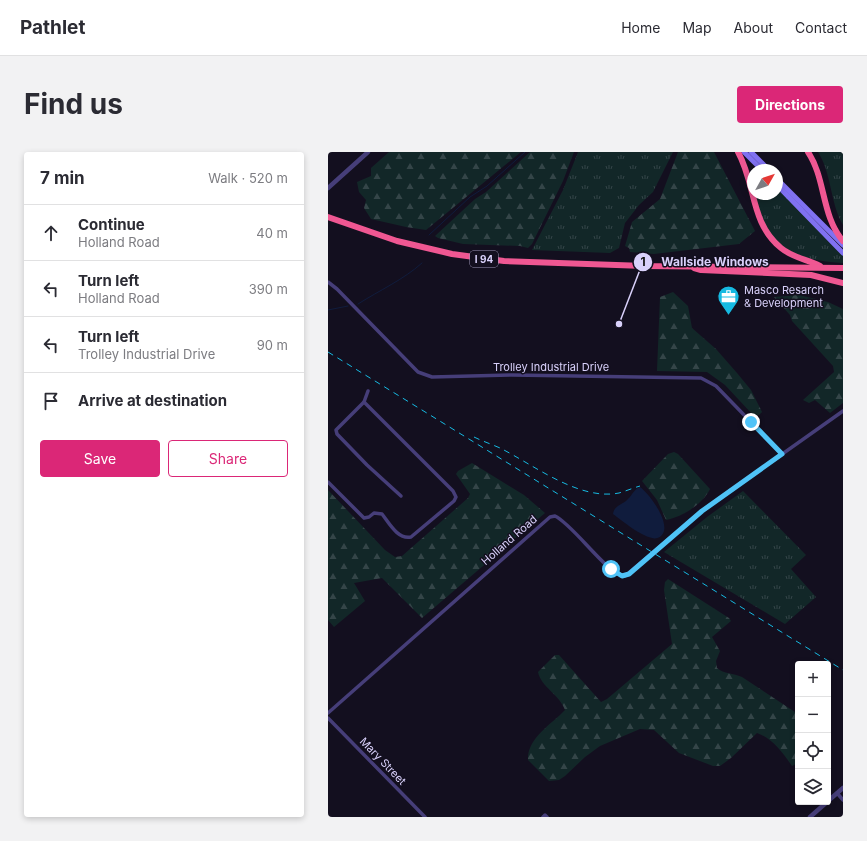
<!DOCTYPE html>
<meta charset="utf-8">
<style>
body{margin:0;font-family:Inter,sans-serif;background:#f2f2f3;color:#2b2b33}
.controls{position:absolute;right:12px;bottom:12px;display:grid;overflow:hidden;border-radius:4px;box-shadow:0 2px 6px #0003}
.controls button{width:36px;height:36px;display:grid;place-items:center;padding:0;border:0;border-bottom:1px solid #e1e1e2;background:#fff;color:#2b2b33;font:20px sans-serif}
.compass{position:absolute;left:419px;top:12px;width:36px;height:36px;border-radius:50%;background:#fff;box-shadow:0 2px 6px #0003;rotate:50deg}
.stop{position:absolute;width:12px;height:12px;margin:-9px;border:3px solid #4fc3f7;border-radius:50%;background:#fff}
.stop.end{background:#4fc3f7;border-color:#fff;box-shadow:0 1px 4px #0008}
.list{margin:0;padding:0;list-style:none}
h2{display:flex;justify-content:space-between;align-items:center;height:52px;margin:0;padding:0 16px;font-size:17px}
h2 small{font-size:13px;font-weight:400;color:#7c7c81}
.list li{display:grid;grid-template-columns:26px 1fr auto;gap:12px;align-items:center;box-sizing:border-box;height:56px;padding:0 16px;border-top:1px solid #e1e1e2}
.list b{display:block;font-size:15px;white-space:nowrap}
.list p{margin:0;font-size:13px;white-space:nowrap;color:#7c7c81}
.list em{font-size:13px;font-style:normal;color:#7c7c81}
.actions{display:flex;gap:8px;padding:12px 16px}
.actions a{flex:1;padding:9px 0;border:1px solid #db2777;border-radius:4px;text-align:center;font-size:14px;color:#db2777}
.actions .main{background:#db2777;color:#fff}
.icon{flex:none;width:22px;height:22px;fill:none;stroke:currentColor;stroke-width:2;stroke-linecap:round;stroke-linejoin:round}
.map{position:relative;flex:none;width:515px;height:665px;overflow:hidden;border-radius:4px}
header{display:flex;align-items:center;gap:24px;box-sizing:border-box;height:56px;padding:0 20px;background:#fff;border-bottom:1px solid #e1e1e2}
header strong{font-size:19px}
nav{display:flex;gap:22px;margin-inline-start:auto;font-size:14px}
.intro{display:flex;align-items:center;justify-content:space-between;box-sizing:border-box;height:96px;padding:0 24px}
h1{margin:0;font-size:28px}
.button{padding:10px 18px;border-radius:4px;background:#db2777;color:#fff;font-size:14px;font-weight:700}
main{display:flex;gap:24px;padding:0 24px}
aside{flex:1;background:#fff;border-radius:4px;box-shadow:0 2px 6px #0003}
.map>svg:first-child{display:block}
</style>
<header>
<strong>Pathlet</strong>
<nav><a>Home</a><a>Map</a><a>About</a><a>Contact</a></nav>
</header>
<div class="intro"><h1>Find us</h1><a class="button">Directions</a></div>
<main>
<aside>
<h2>7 min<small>Walk · 520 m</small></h2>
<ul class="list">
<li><svg class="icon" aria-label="ahead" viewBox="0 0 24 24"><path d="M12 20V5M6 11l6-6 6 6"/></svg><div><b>Continue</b><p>Holland Road</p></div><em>40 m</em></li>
<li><svg class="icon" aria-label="left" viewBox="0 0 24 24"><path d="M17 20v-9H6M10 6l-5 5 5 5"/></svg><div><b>Turn left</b><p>Holland Road</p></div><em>390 m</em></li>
<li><svg class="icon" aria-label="left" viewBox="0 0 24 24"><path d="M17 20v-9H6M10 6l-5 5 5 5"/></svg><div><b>Turn left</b><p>Trolley Industrial Drive</p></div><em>90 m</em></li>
<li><svg class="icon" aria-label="arrive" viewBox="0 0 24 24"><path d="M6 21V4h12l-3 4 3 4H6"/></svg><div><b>Arrive at destination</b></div></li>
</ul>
<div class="actions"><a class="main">Save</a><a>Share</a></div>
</aside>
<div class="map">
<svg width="515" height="665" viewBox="0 0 515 665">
<defs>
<pattern id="grass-tufts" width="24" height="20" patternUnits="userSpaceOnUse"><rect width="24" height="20" fill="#122728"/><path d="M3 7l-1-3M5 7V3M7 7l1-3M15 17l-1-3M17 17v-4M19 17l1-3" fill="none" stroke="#344548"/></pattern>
<pattern id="forest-firs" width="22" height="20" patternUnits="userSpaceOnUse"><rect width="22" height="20" fill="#122728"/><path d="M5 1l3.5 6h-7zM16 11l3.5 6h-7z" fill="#344548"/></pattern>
</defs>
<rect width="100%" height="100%" fill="#130f1f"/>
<g fill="url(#grass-tufts)">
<path d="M250,0H345L325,40L311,53L297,71L291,96L282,101L204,98L235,38Z"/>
<path d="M490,0H515V73C502,51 504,22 490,0Z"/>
<path d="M449,36L515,103V111C481,109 454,103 436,72C431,63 429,51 427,42H449Z"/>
<path d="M415,339L478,403L463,417L488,445L457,472L336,400L379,365Z"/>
</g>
<g fill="url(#forest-firs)">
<path d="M61,0H193L98,78L78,75L43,67L36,56L38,48L31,40L29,30L43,24V16Z"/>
<path d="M202,0H246L235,29L204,92L200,96L192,94L135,92L110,86L107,84L147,47L158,40Z"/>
<path d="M350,0H386L427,79L411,92L326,102L302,100L301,96L297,94L304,70L332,47Z"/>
<path d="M345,140L360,154L364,176L388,197L409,221L423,238L434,260L431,263H425L397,233L379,220L329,219L332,145Z"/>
<path d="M471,143L500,150L515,157V251L502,261L487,248L481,251L475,248L506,220L505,214L464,169L462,163L446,145Z"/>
<path d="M346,300L350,302L382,337C375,352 354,365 338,368L329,348L314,329L340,302Z"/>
<path d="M144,311L196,343L217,361L94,466L54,426L26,431L37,449L6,475L0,468V338L57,398L67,405L74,404L140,346L142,342L128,322L130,319Z"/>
<path d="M340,427L401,466L403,469L384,485L392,499L388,509L389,516C396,522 405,521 414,525L470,562V611L464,614C455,601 444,586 429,581L403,606L392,614H385L351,601L326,578L312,577L272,594L257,605L237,624L231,628L221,629L200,608C199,586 224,572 237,558C232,543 213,535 210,520L227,503H231L273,550L279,547L344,492L336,438L337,430Z"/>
</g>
<path fill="#101c3d" d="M312,335C322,342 345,374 333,384C331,386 327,387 324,386C311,383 296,370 285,362C286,354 293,353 298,349C304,344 305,338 312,335Z"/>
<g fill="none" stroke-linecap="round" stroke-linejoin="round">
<g stroke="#101c3d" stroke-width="1">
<path d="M101,83L142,45L159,34L197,0"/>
<path d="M30,152C52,138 75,128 94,111"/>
<path d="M0,158L20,154"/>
</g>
<g stroke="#463e79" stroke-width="3.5">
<path d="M0,130L9,137L90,220L104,225L184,223L373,226L388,234L454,302"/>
<path d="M36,250L8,278L9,282L39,313L73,344"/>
<path d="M0,330L36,366L41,365L46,361L54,362C61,371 70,388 83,385L126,349L128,345L125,339L36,250L40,239"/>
<path d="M0,561L222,365L227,364C246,373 280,424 297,424L374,359L515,259"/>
<path d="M0,566L97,665"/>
<path d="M509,641L515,648"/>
<path d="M215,665L217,663L219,665"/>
</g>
<g stroke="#463e79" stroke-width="4.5">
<path d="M0,36L40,0"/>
<path d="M500,649L515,636"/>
<path d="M482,665L499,650"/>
</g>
<g stroke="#8071f1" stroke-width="5">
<path d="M416,0L434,18"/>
<path d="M423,0L441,18"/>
<path d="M449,27L515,93"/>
<path d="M449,33L515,101"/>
</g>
<g stroke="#ef5792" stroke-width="6">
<path d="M410,0C428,32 422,71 453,96C465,106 479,107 492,114"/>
<path d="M480,0C498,27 493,63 515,89"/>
<path d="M0,65L69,89L124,102L176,109L317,114L515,116"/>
<path d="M366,116L373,118L483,123L515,131"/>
</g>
<g stroke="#16bae2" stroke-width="1" stroke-dasharray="6 5" stroke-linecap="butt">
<path d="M0,200L515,518"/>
<path d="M146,285C154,289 163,292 172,296C206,313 251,349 291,341C298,339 305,336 312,334"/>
</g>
</g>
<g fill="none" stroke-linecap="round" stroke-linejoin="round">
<path stroke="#4fc3f7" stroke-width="5" d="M283,417L294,424L301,422L374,359L454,302L423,270"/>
</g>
<defs>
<symbol id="office-pin" viewBox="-11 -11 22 30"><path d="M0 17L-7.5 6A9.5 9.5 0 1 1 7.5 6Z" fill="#16bae2" stroke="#130f1f"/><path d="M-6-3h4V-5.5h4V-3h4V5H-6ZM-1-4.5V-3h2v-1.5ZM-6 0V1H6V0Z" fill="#fff"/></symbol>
</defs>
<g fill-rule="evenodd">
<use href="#office-pin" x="388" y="132" width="25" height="34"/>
</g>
<g text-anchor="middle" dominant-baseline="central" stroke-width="3" stroke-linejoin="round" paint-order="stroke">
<rect fill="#130f1f" stroke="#9e97b9" stroke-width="1" x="142" y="99" width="28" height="16" rx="3"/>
<g font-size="10" font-weight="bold" fill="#d9d1fb">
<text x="156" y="107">I 94</text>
</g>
<g font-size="11" fill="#d9d1fb" stroke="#130f1f" text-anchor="start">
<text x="416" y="138">Masco Resarch<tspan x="416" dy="13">&amp; Development</tspan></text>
</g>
<g font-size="11" fill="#d9d1fb" stroke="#130f1f">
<text x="223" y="215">Trolley Industrial Drive</text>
<text transform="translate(181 388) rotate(-41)">Holland Road</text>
<text transform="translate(55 609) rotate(46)">Mary Street</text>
</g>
</g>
<path fill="none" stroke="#d9d1fb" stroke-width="1.5" d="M291 172L315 110"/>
<g fill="#d9d1fb" stroke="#130f1f" stroke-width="1.5">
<circle cx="291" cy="172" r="4"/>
<circle cx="315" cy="110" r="10"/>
</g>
<g font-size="12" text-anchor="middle" font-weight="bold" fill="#111">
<text x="315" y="114">1</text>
</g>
<g font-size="12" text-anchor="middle" font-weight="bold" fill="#d9d1fb" stroke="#130f1f" stroke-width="3" stroke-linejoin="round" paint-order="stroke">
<text x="387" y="114">Wallside Windows</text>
</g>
</svg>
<div class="controls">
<button>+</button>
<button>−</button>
<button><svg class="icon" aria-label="locate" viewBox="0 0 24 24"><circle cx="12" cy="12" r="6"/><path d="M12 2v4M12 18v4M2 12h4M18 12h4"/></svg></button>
<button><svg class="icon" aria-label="layers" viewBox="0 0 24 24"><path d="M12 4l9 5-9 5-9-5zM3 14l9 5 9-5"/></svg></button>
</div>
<svg class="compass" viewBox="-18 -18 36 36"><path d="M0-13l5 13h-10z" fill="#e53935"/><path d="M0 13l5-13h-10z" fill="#7c7c81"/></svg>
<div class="stop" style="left:283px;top:417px"></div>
<div class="stop end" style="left:423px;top:270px"></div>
</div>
</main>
